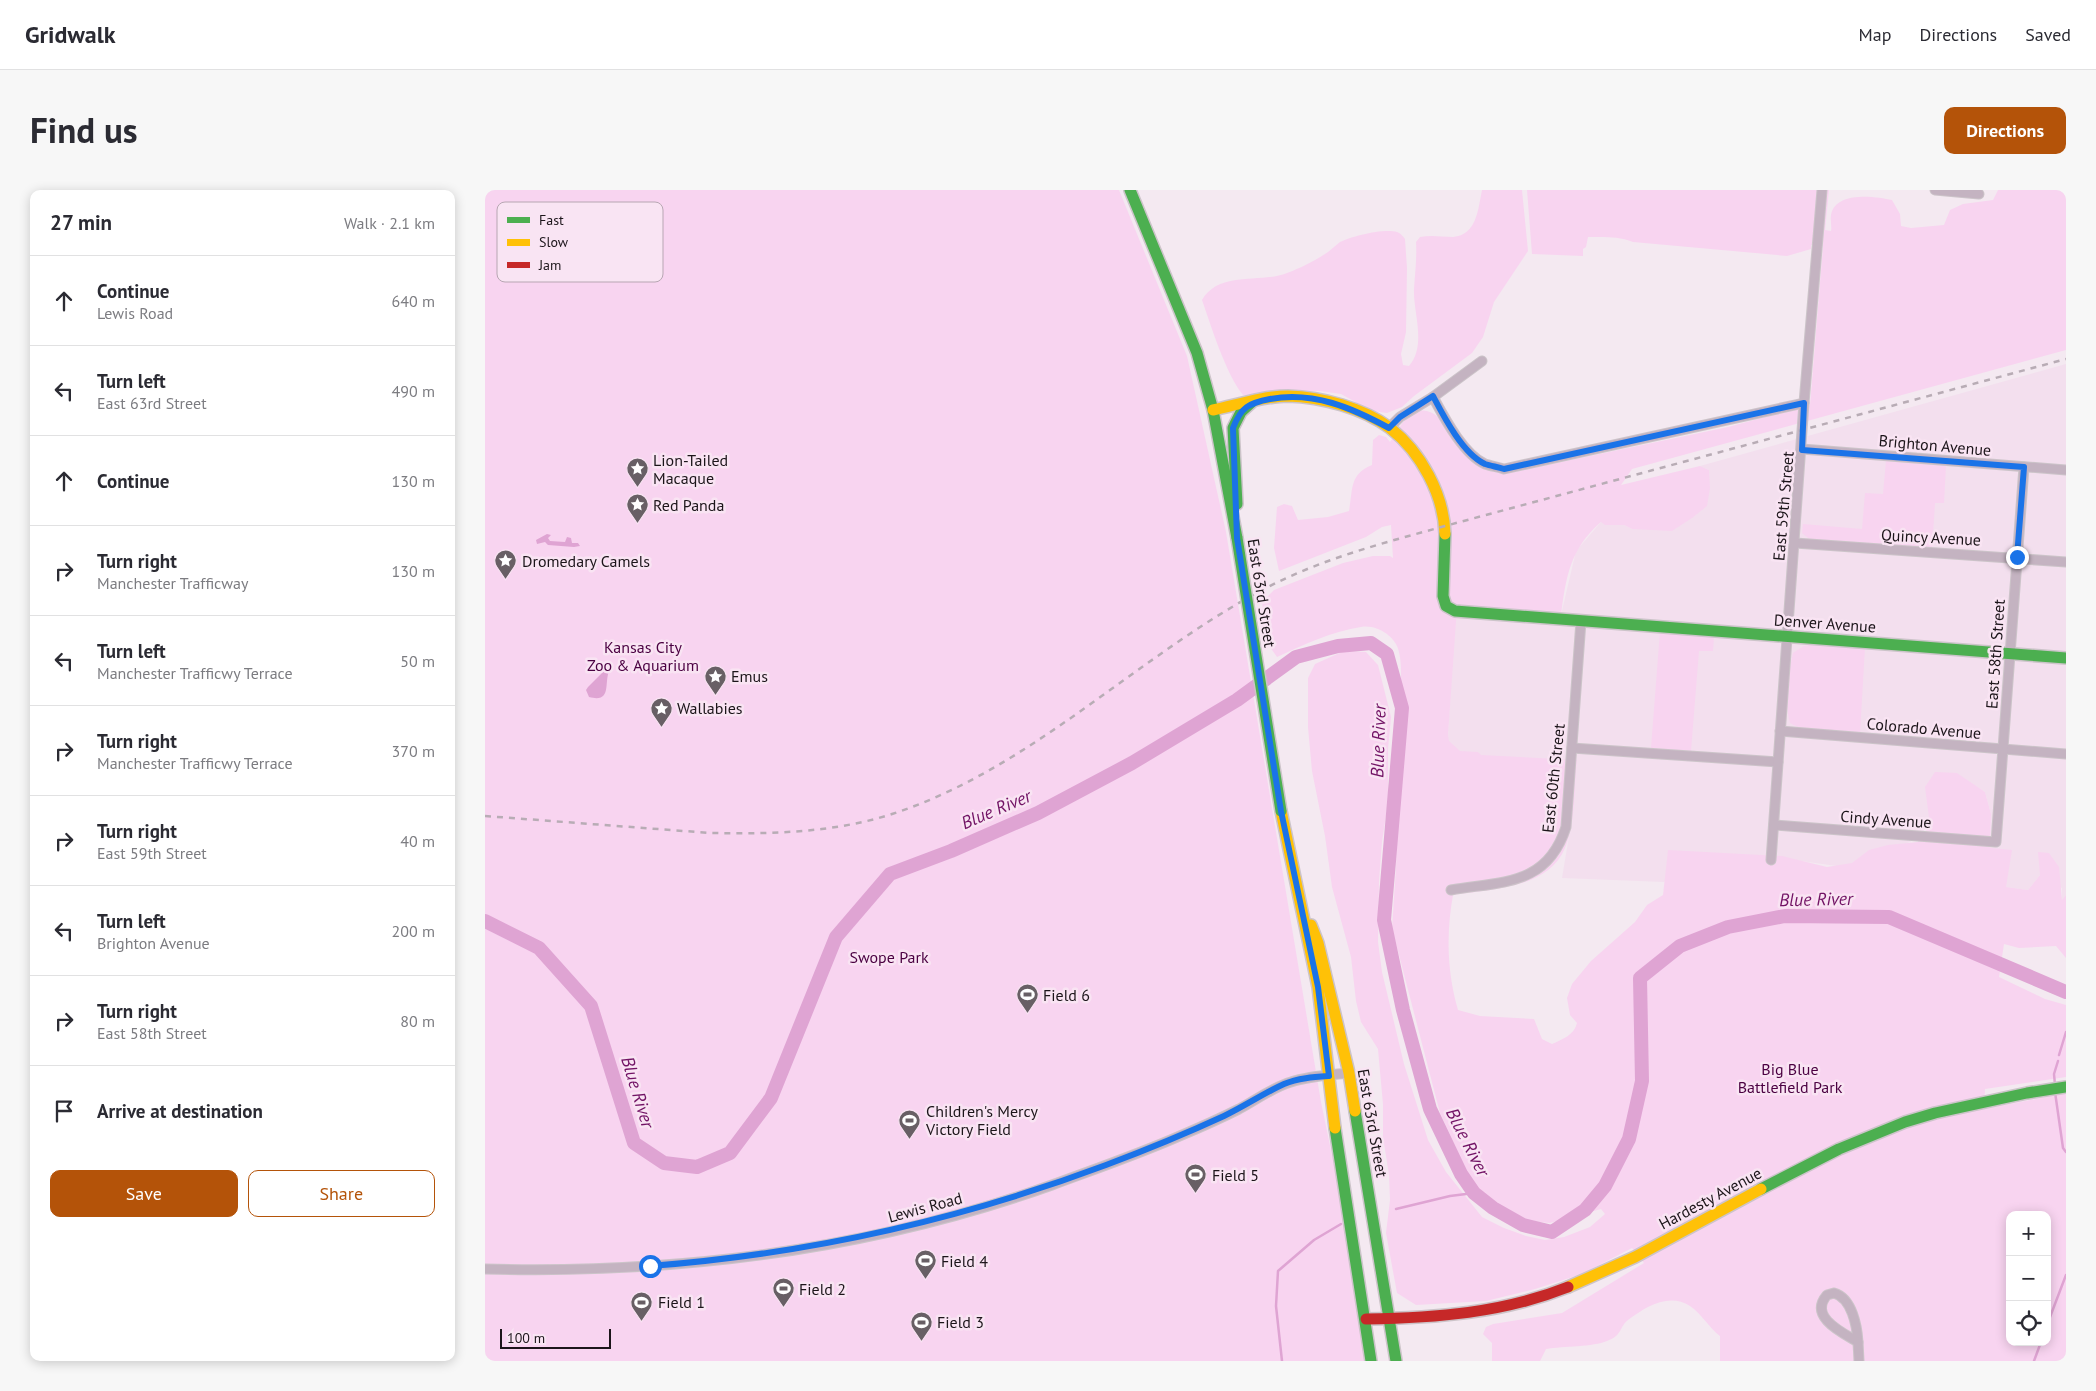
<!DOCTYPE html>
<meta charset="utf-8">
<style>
body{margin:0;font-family:"PT Sans",sans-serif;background:#f7f7f7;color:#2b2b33}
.controls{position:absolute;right:15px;bottom:15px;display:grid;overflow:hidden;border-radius:10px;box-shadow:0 2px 12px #0003}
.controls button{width:45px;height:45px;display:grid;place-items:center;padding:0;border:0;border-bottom:1px solid #e1e1e2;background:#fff;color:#2b2b33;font:25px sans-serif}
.scale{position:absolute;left:15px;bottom:12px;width:111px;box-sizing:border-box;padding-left:5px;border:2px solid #1c151a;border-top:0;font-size:14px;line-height:18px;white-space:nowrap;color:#1c151a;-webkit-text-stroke:4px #f9e4f3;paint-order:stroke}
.stop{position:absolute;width:15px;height:15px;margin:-11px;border:4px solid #1a73e8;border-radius:50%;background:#fff}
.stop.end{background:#1a73e8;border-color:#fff;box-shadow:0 1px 5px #0008}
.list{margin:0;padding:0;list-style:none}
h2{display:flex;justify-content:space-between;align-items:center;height:65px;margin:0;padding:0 20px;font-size:21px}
h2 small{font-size:16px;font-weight:400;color:#7c7c81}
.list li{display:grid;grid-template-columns:32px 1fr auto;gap:15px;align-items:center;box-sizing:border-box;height:90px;padding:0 20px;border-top:1px solid #e1e1e2}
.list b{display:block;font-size:19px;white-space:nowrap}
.list p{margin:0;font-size:16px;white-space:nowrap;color:#7c7c81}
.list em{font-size:16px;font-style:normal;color:#7c7c81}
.actions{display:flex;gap:10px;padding:15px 20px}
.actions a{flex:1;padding:11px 0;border:1px solid #b45309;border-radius:10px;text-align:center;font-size:18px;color:#b45309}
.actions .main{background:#b45309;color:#fff}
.icon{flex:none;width:28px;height:28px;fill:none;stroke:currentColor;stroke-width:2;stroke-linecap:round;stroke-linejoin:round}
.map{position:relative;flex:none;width:1581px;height:1171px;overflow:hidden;border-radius:10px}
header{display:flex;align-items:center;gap:30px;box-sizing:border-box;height:70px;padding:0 25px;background:#fff;border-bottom:1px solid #e1e1e2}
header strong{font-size:24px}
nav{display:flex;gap:28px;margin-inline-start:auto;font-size:18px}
.intro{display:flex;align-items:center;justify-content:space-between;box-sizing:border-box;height:120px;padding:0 30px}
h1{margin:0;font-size:35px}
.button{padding:12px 22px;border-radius:10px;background:#b45309;color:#fff;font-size:18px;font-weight:700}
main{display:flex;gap:30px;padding:0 30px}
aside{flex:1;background:#fff;border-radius:10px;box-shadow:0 2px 12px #0003}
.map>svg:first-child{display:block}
</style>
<header>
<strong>Gridwalk</strong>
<nav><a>Map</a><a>Directions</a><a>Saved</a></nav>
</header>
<div class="intro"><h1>Find us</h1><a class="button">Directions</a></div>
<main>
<aside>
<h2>27 min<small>Walk · 2.1 km</small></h2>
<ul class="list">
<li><svg class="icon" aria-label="ahead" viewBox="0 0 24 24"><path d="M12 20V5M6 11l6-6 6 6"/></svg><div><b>Continue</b><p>Lewis Road</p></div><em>640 m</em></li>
<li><svg class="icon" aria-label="left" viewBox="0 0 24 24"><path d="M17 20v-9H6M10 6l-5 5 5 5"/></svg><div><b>Turn left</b><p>East 63rd Street</p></div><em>490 m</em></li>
<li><svg class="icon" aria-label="ahead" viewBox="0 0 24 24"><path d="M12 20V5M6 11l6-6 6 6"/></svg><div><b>Continue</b></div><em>130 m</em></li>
<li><svg class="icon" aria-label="right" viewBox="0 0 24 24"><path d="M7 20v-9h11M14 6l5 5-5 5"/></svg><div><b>Turn right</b><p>Manchester Trafficway</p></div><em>130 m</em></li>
<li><svg class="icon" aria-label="left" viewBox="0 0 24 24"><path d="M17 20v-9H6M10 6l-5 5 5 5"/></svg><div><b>Turn left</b><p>Manchester Trafficwy Terrace</p></div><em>50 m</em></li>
<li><svg class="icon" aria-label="right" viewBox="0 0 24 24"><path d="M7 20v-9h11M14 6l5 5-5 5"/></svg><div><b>Turn right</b><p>Manchester Trafficwy Terrace</p></div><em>370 m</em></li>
<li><svg class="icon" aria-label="right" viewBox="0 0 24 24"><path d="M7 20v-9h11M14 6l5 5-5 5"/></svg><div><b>Turn right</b><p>East 59th Street</p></div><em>40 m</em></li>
<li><svg class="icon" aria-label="left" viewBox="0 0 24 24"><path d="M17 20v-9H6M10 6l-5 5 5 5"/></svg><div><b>Turn left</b><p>Brighton Avenue</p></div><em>200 m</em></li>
<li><svg class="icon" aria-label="right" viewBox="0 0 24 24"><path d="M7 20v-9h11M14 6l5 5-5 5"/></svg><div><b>Turn right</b><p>East 58th Street</p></div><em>80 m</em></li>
<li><svg class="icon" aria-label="arrive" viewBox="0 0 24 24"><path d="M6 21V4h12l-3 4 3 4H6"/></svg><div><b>Arrive at destination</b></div></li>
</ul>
<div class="actions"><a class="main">Save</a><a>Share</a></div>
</aside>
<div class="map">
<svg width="1581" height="1171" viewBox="0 0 1581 1171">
<rect width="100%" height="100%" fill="#f4e9f1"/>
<path fill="#f3dfee" d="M1581,174V705L1577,711V698L1555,685L1543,700L1521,697L1505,659L1506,624L1500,602L1482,591L1449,584L1444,630L1436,647L1366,678L1281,666L1179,692L1077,688L1084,646L962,563L970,421L1076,425L1091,361L1116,332L1139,335L1147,339L1224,280L1215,276Z"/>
<g fill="#f8d4f0" fill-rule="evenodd">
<path d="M0,0H634L702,166L741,342L836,912L881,1129L886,1171H0Z"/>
<path d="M997,0H1037L1043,61L1009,112L998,147L987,163L929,206L917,217L902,223L887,221L856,204L835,201H801L768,206L758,205C741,184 726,136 717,110C735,80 775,94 802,83C816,78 831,70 843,62C847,59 851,55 855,52C867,46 899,38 912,42C915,43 918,46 920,49L922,78L921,142L916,164L918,175L924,176C942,155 928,123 929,99C930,83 932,68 931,52L935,47C947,45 957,47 968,47C992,45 993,19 997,0Z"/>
<path d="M1042,0H1344L1340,40L1346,41C1347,36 1345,30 1346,25C1350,1 1390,6 1407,10L1415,24L1416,36L1426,38L1459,35L1465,20L1478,14L1508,10L1513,0H1581V160L1147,279L1136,295L1215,276L1224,280L1225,298L1222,316L1207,328L1187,341L1147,339L1139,335H1120L1116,332C1085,359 1081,387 1076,425L972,417L963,545L964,551L975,561L993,562L996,565L1092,570C1089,596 1091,634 1080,658C1063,699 1006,699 968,705C961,744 962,782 973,820L995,826L1049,829L1057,849L1067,854C1078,849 1089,845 1092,833L1085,825L1082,808L1087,794L1106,771L1150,732L1162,715L1178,705L1183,660L1297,666L1342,677L1367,673L1384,660L1403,655L1433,652L1445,635L1440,597L1450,582L1472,583L1500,602L1506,624L1505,658L1527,660L1521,697L1543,700L1555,685L1553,662L1564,663L1574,677L1577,710L1581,705V768L1571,756L1534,758L1519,754L1514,787L1560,809L1581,815V887L1500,899L1499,919L1581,903V1171H1235V1146C1224,1138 1217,1124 1205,1116C1184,1102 1160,1117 1143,1130C1134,1137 1138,1145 1122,1151C1108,1157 1079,1156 1061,1159L1055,1171H1007V1153L998,1144L1001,1137L1008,1134L1077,1123L1159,1073L1147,1058L1097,1084L1050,1099L1001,1111L931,1115L912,1103L901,1043L905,1010L904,985L898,947V914L893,859L876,832L871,811L866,767L847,697L840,646L827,581L823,537V488L830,474L859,461L881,462L893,475L906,527L903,559V612L897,652L894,691L893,752L897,782L919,874L943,950L961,982L997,1027L1019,1038L1041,1046L1060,1050L1079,1047L1105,1037L1120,1024L1116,1019L1065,1033L1018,1028L995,1010L955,923L907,738L911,678L916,489C916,480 916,470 914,462C911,446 891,434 876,437C848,441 818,455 792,467L783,454L777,412L789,400L858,373L888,366H905L908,368L906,335L897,337L881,347L794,381L789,358L792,317L799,314L807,316L813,330L843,327L864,321C868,300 864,284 887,275L888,250L894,245L901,247L905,252C910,244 916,233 923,227C952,202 971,256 988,271C999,281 1014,282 1028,282L1243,237L1325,215L1338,56L1326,55V59L1302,66L1148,52C1133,46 1119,47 1103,47L1101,57L1098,59V66L1047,64ZM1525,1025H1562V1152H1525Z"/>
<path d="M1401,271L1461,276L1459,313H1450L1447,360L1327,351L1317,343L1318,334L1377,339L1380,303L1398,304Z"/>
<path d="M1175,441L1229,446L1228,461H1214L1206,561L1166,558Z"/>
<path d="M1331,454L1380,457L1375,544C1353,542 1325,545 1305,533C1299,511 1303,485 1308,463L1319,456Z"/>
</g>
<g fill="#dfa4d3">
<path d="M62,344L66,345L63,348L65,351L80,352L82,347L86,348L87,353H93L95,356L89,357L63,355L60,352L52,354L51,350Z"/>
<path d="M121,479L124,481C119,494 127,513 104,507L101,500L103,497Z"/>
</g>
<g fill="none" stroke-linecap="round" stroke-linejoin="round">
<g stroke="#dfa4d3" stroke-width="2.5">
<path d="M1574,865L1581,842"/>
<path d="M1570,895L1569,884L1573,871"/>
<path d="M1570,902L1578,958L1581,962"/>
<path d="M911,1019L965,1006L989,1003"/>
<path d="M1562,1135L1581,1085"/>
<path d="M797,1171L791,1116L793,1081L829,1050L856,1034"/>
<path d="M1549,1171L1556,1152"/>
</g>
<path stroke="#dfa4d3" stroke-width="14" d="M0,731L54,758L106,816L149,953L179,973L212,977L245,963L286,908L351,747L405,684L466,661L553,623L647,573L752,510L811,467L853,456L886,453L902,464L917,518L899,730L918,820L945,919L976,984L989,1003L1008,1018L1038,1035L1067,1042L1100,1020L1120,996L1144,949L1157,891L1155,788L1195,756L1243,737L1300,726L1404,727L1581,802"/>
<defs>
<g id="street">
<path d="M1450,0L1494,4"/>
<path d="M948,207L997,171"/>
<path d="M904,238L915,227L948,207C959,227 978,264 1000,274C1006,276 1013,277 1019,279L1319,213"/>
<path d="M1317,259L1581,280"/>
<path d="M1310,353L1581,372"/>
<path d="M1295,541L1581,564"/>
<path d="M1087,558L1293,572"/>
<path d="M1289,635L1511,652L1539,277"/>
<path d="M1286,670L1319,213L1337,0"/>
<path d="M966,700C1018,691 1062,696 1081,637L1096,431"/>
<path d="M0,1079C192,1084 385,1060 567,995C610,979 654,964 697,945C716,937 736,928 754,919C771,910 788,897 806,892C824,886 845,885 864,883"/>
<path d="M1349,1103C1367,1108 1372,1136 1373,1152C1358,1143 1323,1127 1342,1105Z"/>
<path d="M1373,1152L1374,1171"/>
</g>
<g id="fast">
<path d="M645,0L712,163L728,220L752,348"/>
<path d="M752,314L748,238L756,222L767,212"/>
<path d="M960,344L958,406L961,416L970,421L1581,468"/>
<path d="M870,921L911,1171"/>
<path d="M850,938L886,1171"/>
<path d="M1276,999L1354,959L1420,932L1450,923L1542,903L1581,897"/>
</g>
<g id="slow">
<path d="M728,220C752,215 778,206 803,206C837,207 878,218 905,238C936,262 959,305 960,344"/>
<path d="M796,621L833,797L850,938"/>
<path d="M826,735L833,753L864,883L870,921"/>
<path d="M1083,1097L1150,1067L1276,999"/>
</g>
<path id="jam" d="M881,1129C950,1128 1018,1123 1083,1097"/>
</defs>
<use href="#street" stroke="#ccc4c9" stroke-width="11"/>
<use href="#fast" stroke="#ccc4c9" stroke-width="14"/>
<use href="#slow" stroke="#ccc4c9" stroke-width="14"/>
<use href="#jam" stroke="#ccc4c9" stroke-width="14"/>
<use href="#street" stroke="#c4b3c1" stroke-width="9"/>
<use href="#fast" stroke="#4caf50" stroke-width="11"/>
<use href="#slow" stroke="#ffc107" stroke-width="11"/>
<use href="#jam" stroke="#c62828" stroke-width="11"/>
<path stroke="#b8acb5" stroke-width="2.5" stroke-dasharray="6 6" stroke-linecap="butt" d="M0,626L225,643C286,644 348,643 407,624C546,579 652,466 779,399C836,369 898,353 960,336L1581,169"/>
<defs>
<path id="fast-bridge" d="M752,348L796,621"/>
</defs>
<use href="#fast-bridge" stroke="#ccc4c9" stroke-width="14" stroke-linecap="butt"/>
<use href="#fast-bridge" stroke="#4caf50" stroke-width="11"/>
</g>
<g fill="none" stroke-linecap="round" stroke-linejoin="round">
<path stroke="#1a73e8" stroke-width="6" d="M165,1076C323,1064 472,1031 621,975C661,960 700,944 739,926C760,916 779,903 799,894C813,888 829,887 844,886L833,797L796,621L752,348L748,238C756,217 764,213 785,209C829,201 867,218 904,238L915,227L948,206C959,227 978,264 1000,274C1006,276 1013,277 1019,279L1319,213L1317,260L1539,277L1532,367"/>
</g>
<defs>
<symbol id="sight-pin" viewBox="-11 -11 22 30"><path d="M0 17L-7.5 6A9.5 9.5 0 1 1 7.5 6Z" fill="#685f65" stroke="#f9e4f3"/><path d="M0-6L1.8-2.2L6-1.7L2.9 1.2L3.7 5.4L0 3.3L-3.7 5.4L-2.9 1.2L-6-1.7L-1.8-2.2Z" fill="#fff"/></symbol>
<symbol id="stadium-pin" viewBox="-11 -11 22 30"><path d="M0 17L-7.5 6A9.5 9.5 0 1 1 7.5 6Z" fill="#685f65" stroke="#f9e4f3"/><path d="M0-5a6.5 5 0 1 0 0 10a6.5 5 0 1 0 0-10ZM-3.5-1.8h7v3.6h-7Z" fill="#fff"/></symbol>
</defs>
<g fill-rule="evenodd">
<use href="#sight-pin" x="140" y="266" width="25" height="34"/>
<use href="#sight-pin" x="140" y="302" width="25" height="34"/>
<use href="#sight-pin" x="8" y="358" width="25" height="34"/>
<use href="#sight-pin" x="218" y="474" width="25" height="34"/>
<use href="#sight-pin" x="164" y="506" width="25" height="34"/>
<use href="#stadium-pin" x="530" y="792" width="25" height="34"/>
<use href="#stadium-pin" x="412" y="918" width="25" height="34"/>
<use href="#stadium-pin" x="698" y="972" width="25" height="34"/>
<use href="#stadium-pin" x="428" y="1058" width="25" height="34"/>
<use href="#stadium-pin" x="286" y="1086" width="25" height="34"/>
<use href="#stadium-pin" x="144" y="1100" width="25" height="34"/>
<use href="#stadium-pin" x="424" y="1120" width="25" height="34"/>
</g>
<g text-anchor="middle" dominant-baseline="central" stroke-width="5" stroke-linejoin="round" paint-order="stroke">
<g font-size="16" fill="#1c151a" stroke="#f9e4f3">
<text transform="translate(1450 255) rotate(5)">Brighton Avenue</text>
<text transform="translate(1298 316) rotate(-85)">East 59th Street</text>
<text transform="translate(1446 347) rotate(3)">Quincy Avenue</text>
<text transform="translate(777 403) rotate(81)">East 63rd Street</text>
<text transform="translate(1340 433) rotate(4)">Denver Avenue</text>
<text transform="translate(1510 464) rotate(-86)">East 58th Street</text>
<text transform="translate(1439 538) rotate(5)">Colorado Avenue</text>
<text transform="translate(1068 588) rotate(-84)">East 60th Street</text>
<text transform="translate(1401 629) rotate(4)">Cindy Avenue</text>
<text transform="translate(888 933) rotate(80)">East 63rd Street</text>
<text transform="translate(1225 1008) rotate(-28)">Hardesty Avenue</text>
<text transform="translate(440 1017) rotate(-15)">Lewis Road</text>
</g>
<g font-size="16" fill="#1c151a" stroke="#f9e4f3" text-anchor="start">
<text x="168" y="270">Lion-Tailed<tspan x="168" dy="18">Macaque</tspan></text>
<text x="168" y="315">Red Panda</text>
<text x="37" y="371">Dromedary Camels</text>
<text x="246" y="486">Emus</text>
<text x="192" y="518">Wallabies</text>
<text x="558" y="805">Field 6</text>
<text x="441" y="921">Children's Mercy<tspan x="441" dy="18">Victory Field</tspan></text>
<text x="727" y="985">Field 5</text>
<text x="456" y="1071">Field 4</text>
<text x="314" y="1099">Field 2</text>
<text x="173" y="1112">Field 1</text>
<text x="452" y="1132">Field 3</text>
</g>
<g font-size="16" fill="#4b0142" stroke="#f9e4f3">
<text x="158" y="457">Kansas City<tspan x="158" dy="18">Zoo &amp; Aquarium</tspan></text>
<text x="404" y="767">Swope Park</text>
<text x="1305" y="879">Big Blue<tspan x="1305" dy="18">Battlefield Park</tspan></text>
</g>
<g font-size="18" font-style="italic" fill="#721365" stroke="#f9e4f3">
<text transform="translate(893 551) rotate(-88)">Blue River</text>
<text transform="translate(511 619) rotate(-23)">Blue River</text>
<text transform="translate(1331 709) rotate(-1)">Blue River</text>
<text transform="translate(153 902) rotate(73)">Blue River</text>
<text transform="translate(983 952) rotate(63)">Blue River</text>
</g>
</g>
<rect x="12" y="12" width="166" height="80" rx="8" fill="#f9e4f3" stroke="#b7a6b2" stroke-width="1"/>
<rect x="22" y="27" width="23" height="6" fill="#4caf50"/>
<rect x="22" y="49" width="23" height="7" fill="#ffc107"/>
<rect x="22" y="72" width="23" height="6" fill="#c62828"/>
<g font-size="14" fill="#1c151a">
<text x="54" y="35">Fast</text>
<text x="54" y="57">Slow</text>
<text x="54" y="80">Jam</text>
</g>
</svg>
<div class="controls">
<button>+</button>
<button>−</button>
<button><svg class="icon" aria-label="locate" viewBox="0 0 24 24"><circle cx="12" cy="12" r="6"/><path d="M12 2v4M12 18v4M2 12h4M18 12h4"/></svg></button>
</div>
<div class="scale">100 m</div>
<div class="stop" style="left:165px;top:1076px"></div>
<div class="stop end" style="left:1532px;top:367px"></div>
</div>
</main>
